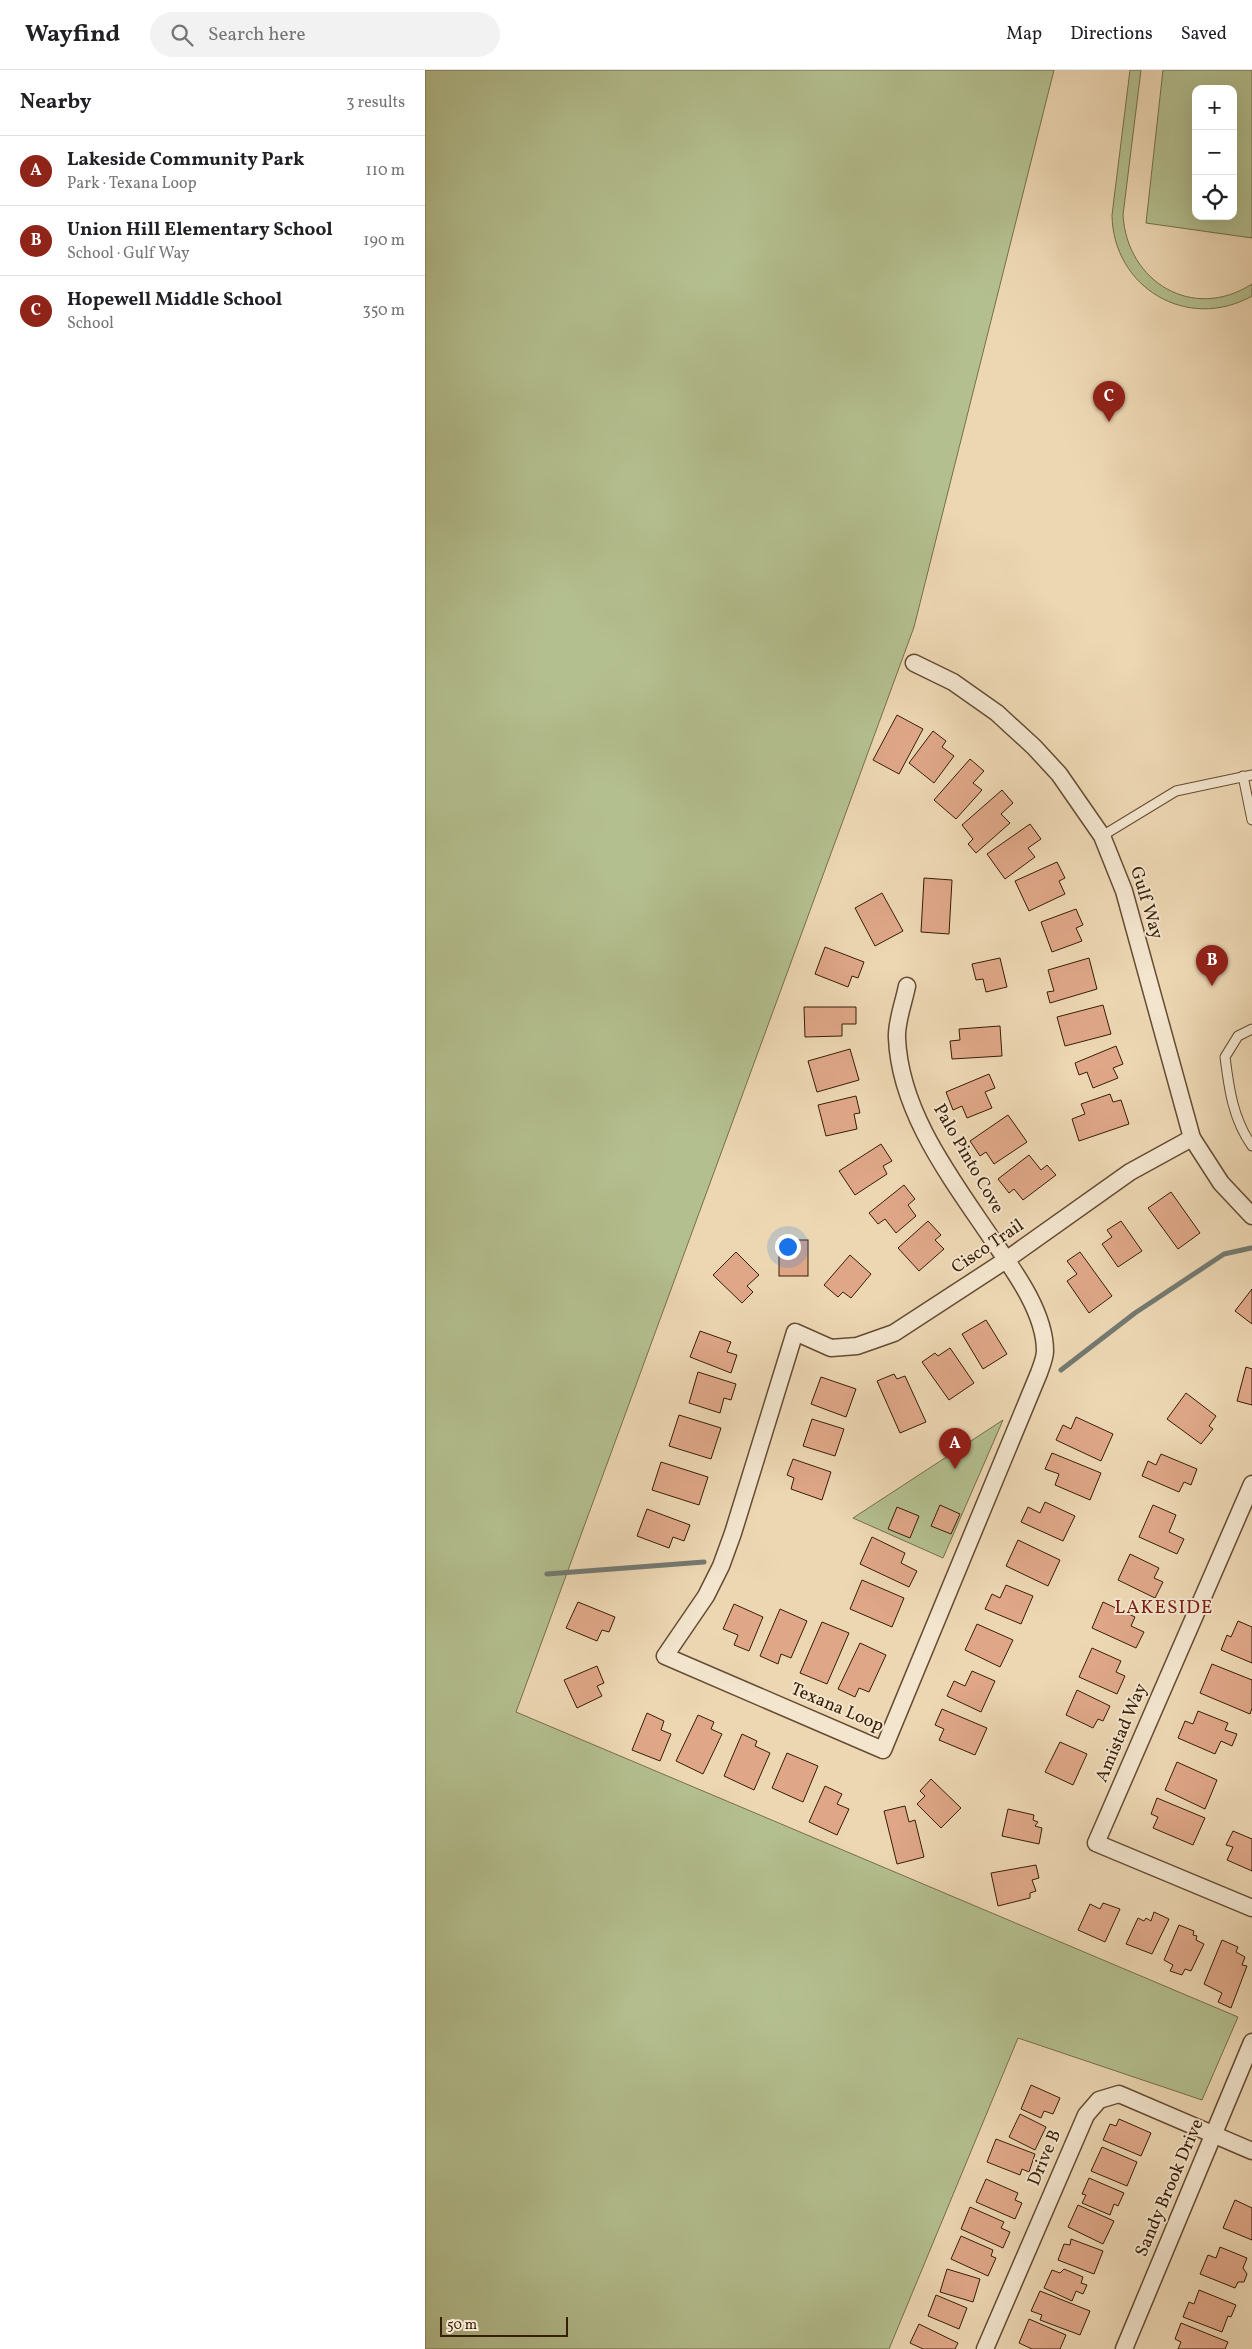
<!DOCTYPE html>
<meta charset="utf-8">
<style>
body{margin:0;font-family:Vollkorn,serif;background:#f2f2f2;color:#202124}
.controls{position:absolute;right:15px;top:15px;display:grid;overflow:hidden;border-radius:10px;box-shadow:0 5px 20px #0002}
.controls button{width:45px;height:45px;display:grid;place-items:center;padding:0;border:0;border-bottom:1px solid #e0e0e0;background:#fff;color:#202124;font:25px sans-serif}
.scale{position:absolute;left:15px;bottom:12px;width:128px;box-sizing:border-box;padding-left:5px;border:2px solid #381d07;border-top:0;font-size:14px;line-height:18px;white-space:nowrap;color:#381d07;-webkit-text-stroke:4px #f3e5ce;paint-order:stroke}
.you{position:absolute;left:362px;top:1176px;width:18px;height:18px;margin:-12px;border:4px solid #fff;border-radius:50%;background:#1a73e8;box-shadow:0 0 0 8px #1a73e833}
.badge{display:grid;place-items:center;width:32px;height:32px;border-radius:50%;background:#8f2418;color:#fff;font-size:16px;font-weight:700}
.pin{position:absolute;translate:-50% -41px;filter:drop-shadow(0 1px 2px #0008)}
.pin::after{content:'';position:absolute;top:26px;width:18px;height:15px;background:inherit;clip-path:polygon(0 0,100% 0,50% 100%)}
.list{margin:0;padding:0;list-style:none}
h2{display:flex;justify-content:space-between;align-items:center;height:65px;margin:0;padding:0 20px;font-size:21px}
h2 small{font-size:16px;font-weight:400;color:#757577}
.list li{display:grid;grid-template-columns:32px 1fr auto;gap:15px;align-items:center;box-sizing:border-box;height:70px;padding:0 20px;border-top:1px solid #e0e0e0}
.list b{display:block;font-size:19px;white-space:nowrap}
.list p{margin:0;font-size:16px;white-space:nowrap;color:#757577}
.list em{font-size:16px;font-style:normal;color:#757577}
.icon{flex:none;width:28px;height:28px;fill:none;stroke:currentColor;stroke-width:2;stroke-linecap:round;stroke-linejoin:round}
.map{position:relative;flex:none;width:827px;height:2279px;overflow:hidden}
header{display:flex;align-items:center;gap:30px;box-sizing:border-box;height:70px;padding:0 25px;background:#fff;border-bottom:1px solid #e0e0e0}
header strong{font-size:24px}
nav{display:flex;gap:28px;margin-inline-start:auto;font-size:18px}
.search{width:350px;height:45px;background:#f2f2f2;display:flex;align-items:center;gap:12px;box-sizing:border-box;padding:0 18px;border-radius:28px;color:#757577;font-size:19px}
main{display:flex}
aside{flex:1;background:#fff}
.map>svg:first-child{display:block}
</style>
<header>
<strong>Wayfind</strong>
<div class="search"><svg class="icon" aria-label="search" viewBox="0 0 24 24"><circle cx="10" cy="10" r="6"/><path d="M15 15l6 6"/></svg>Search here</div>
<nav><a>Map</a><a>Directions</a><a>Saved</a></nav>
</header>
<main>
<aside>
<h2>Nearby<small>3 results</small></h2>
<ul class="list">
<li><span class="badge">A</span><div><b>Lakeside Community Park</b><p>Park · Texana Loop</p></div><em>110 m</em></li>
<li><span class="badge">B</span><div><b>Union Hill Elementary School</b><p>School · Gulf Way</p></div><em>190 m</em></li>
<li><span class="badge">C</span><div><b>Hopewell Middle School</b><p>School</p></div><em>350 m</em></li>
</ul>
</aside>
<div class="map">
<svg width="827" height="2279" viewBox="0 0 827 2279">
<rect width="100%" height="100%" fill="#edd7b3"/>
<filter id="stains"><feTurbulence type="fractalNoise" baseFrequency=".004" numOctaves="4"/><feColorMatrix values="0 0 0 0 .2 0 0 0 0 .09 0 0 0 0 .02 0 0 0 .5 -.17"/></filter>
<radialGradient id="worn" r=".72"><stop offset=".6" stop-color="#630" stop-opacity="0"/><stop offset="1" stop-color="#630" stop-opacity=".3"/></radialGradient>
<g fill="#b4bf8f" stroke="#766e4b" fill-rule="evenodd">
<path d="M0,0H629L489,557L91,1642L813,1947L777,2030L593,1968L464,2279H0Z"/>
<path d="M705,0H716L698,145C702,212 768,252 827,214V226C763,262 688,218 687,145Z"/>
<path d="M738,0H827V168L721,153ZM771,19H808V146H771Z"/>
<path d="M578,1350L518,1488L428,1448Z"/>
</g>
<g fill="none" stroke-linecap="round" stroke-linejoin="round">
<g stroke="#747970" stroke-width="5">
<path d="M636,1300L710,1243L799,1184L826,1178"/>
<path d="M122,1504L279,1492"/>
</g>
</g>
<g fill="#dfa788" stroke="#381d07">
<path d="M472,645L498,659L474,704L448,690Z"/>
<path d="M508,661L521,671L517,677L529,686L509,713L484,693Z"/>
<path d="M545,689L559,701L548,713L557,720L531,749L509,730Z"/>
<path d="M577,720L588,733L576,744L585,753L551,783L543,774L548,769L537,755Z"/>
<path d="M605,754L616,769L603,778L610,787L580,809L562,784Z"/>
<path d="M632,792L640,808L634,811L640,824L604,841L590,811Z"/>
<path d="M499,808L527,810L524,864L496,862Z"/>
<path d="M457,823L478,861L450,876L430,838Z"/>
<path d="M651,839L658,855L651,858L657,871L627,882L616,852Z"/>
<path d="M400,877L439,892L433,908L427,906L423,917L390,904Z"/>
<path d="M575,888L582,917L561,922L558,909L551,910L547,894Z"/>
<path d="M664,888L672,919L625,933L622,922L629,921L623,900Z"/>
<path d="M678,935L686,964L640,976L632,947Z"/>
<path d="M379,937H431V954H417V966L380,967Z"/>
<path d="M575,956L577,986L527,989L525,971L535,970L534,959Z"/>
<path d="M691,976L698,994L688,998L693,1008L668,1018L662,1002L654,1005L650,993Z"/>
<path d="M425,979L434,1010L392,1022L383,991Z"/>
<path d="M564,1004L570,1018L560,1022L567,1038L542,1048L537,1036L528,1040L521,1022Z"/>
<path d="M685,1024L688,1032L696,1030L704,1054L654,1071L647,1049L660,1044L656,1034Z"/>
<path d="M431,1026L435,1043L429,1044L432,1059L401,1066L393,1035Z"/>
<path d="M583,1045L602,1072L569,1094L561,1082L555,1086L545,1071Z"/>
<path d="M456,1074L467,1091L458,1096L462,1104L430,1125L414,1101Z"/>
<path d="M604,1085L616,1100L622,1095L631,1105L598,1130L589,1119L584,1123L573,1109Z"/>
<path d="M479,1115L490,1129L483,1135L491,1146L471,1163L460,1149L453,1154L444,1143Z"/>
<path d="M746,1122L775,1163L753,1179L723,1138Z"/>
<path d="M503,1151L516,1165L510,1170L519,1179L494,1201L473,1178Z"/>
<path d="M696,1151L717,1181L693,1197L677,1174L687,1167L682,1160Z"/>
<rect x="354" y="1170" width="29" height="36"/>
<path d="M311,1182L334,1205L322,1216L328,1222L317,1233L288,1205Z"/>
<path d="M655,1182L687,1226L664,1243L642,1211L652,1204L642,1191Z"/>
<path d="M425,1185L446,1204L426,1228L418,1222L413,1227L399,1215Z"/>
<path d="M827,1219V1254L810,1241Z"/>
<path d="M561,1250L582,1284L558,1299L537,1264Z"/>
<path d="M275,1261L306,1272L302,1282L312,1285L306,1303L265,1287Z"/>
<path d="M525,1278L549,1313L524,1330L497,1292L510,1283L513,1286Z"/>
<path d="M821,1297L827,1299V1335L812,1331Z"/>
<path d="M273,1302L311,1314L306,1330L299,1328L295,1343L264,1333Z"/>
<path d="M469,1304L472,1309L480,1306L501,1352L475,1363L452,1311Z"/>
<path d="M396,1307L431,1319L421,1347L386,1334Z"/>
<path d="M761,1323L791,1346L784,1356L788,1359L776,1374L742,1349Z"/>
<path d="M254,1345L296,1358L286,1389L244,1376Z"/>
<path d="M651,1347L688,1364L676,1391L631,1370L638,1355L646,1359Z"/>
<path d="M387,1349L419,1359L410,1386L378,1376Z"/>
<path d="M627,1383L676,1403L665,1430L630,1415L634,1404L620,1399Z"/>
<path d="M736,1384L772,1399L766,1415L759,1412L754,1422L717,1406L723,1391L731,1395Z"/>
<path d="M368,1389L406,1402L397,1430L366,1419L369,1408L362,1405Z"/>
<path d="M236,1392L283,1407L274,1435L227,1420Z"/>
<path d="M620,1432L650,1446L638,1471L596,1452L603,1437L615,1443Z"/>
<path d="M515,1435L535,1444L526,1464L506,1456Z"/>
<path d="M728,1435L751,1445L744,1462L759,1469L752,1484L714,1467Z"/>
<path d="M472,1437L494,1446L485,1468L463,1459Z"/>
<path d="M222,1439L265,1455L259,1471L248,1467L244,1478L212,1466Z"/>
<path d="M447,1467L480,1483L476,1493L492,1501L484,1517L435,1494Z"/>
<path d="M593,1470L635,1490L623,1516L581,1496Z"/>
<path d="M705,1484L734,1498L729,1508L738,1512L730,1528L693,1510Z"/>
<path d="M437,1510L479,1528L467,1557L425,1539Z"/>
<path d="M581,1515L608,1526L596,1554L560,1539L567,1524L575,1528Z"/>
<path d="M153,1532L190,1547L184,1562L177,1560L172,1571L141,1558Z"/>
<path d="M678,1532L710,1547L706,1556L719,1562L711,1578L667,1558Z"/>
<path d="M309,1534L338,1547L324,1581L309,1575L313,1565L298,1559Z"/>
<path d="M355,1539L382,1551L366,1588L356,1584L353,1594L335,1586Z"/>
<path d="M813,1551L827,1557V1593L796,1580L802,1565L806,1567Z"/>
<path d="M397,1552L424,1563L402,1614L375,1603Z"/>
<path d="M552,1554L588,1570L575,1597L540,1580Z"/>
<path d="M435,1573L461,1585L444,1622L434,1618L430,1627L413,1619Z"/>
<path d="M667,1578L696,1591L691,1602L700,1606L692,1624L654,1607Z"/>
<path d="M787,1594L827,1610V1638L825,1644L775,1623Z"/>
<path d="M172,1596L179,1613L172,1616L177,1626L152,1638L139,1610Z"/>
<path d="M547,1601L570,1611L556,1642L522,1626L529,1611L540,1616Z"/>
<path d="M652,1620L685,1636L678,1651L673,1649L668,1658L641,1645Z"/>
<path d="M517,1639L562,1658L550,1685L514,1670L519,1659L510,1655Z"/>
<path d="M773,1641L803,1653L800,1660L812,1664L807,1676L796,1671L790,1684L753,1668L760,1651L768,1654Z"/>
<path d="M222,1643L239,1651L236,1660L246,1664L235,1691L207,1680Z"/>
<path d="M273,1645L289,1652L286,1659L297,1664L278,1704L251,1691Z"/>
<path d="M317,1664L332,1671L330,1676L345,1683L329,1720L299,1706Z"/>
<path d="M635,1672L662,1684L648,1715L620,1702Z"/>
<path d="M362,1683L393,1696L378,1732L347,1718Z"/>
<path d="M752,1692L792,1710L780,1739L740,1720Z"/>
<path d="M506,1709L536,1738L516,1758L492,1734L500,1726L495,1721Z"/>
<path d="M400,1716L417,1724L412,1734L424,1739L412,1765L384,1752Z"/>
<path d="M732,1728L780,1748L768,1775L728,1758L733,1747L726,1744Z"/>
<path d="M480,1736L484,1752L490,1750L499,1787L472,1794L459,1741Z"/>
<path d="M583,1739L609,1745L608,1750L613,1752L610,1756L617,1758L614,1774L577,1766Z"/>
<path d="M808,1761L827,1769V1801L802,1790L808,1777L801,1775Z"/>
<path d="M611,1795L614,1808L607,1810L611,1821L605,1823V1828L573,1836L566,1803Z"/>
<path d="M678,1833L695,1839L680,1872L653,1860L665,1834L675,1839Z"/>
<path d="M729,1842L744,1849L727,1884L701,1874L713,1848L719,1851L721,1848L726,1851Z"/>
<path d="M754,1855L769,1861L768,1865L772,1866L771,1870L779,1874L766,1901L760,1899L757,1905L745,1901L748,1895L739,1890Z"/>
<path d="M797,1870L813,1877L811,1882L820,1887L817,1895L822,1896L806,1938L793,1932L797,1923L779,1914Z"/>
<path d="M606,2015L635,2028L628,2044L619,2041L616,2048L596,2039Z"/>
<path d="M595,2044L621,2057L610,2080L584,2067Z"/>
<path d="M694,2049L726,2063L716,2086L678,2070L685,2054L691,2056Z"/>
<path d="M571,2069L610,2084L604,2102L597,2099L595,2105L562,2092Z"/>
<path d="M677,2077L712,2092L702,2116L666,2101Z"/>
<path d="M664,2108L699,2123L693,2136L689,2134L685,2145L657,2133L661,2125L657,2124Z"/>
<path d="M561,2109L593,2123L590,2130L597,2133L590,2149L551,2132Z"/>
<path d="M810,2130L827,2138V2170L798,2158Z"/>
<path d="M653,2135L689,2151L678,2174L643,2157Z"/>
<path d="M545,2137L579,2152L576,2158L585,2162L578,2178L536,2159Z"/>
<path d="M536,2166L568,2180L566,2186L571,2188L563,2206L526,2189Z"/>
<path d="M646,2169L678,2181L669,2204L633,2190L639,2174L645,2175Z"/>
<path d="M795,2177L822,2188L818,2198L822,2204L819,2212H813L810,2218L775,2204L783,2185L791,2188Z"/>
<path d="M522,2199L555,2209L548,2232L515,2222Z"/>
<path d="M639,2199L658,2207L656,2213L662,2215L658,2224L651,2221L647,2231L619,2218L627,2200L635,2203Z"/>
<path d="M774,2220L811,2235L806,2247L803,2246L797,2262L758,2247L764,2232L769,2234Z"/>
<path d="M615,2221L665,2241L655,2265L615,2250L617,2245L606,2241Z"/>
<path d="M511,2225L542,2238L534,2259L503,2246Z"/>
<path d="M604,2249L641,2265L635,2279H607L594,2273Z"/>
<path d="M756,2253L803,2272L800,2279H753L756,2272L750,2269Z"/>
<path d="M494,2254L533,2273L530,2279H498L485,2273Z"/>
</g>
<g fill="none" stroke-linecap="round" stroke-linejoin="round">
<defs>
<g id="service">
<path d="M818,706L827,750"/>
<path d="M677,766L751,721L827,705"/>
<path d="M827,959L813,966L800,987C804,1019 808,1049 827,1076"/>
</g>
<g id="minor">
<path d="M489,593L528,612L572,643L609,677L634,704L677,766L699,821L767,1068L796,1113L827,1146"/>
<path d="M482,916C479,932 471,952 472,968C475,1044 529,1112 569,1172C590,1202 620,1243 620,1281C620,1288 616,1297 614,1303L458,1680L240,1586L281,1526L296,1496L308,1463L370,1262L406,1278L432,1276L469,1263L581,1190L705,1102L767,1068"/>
<path d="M827,1414L671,1773L827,1838"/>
<path d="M560,2279L661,2045L674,2030L694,2024L827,2081"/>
<path d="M699,2279L827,1972"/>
</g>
</defs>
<use href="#service" stroke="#654c32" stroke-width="11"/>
<use href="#minor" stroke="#654c32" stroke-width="19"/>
<use href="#service" stroke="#f3e5ce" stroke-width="9"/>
<use href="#minor" stroke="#f3e5ce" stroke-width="16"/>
</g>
<g text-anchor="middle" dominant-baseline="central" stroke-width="4" stroke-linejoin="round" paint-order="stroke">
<g font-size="18" fill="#381d07" stroke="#f3e5ce">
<text transform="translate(721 833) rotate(73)">Gulf Way</text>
<text transform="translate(543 1089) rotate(60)">Palo Pinto Cove</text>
<text transform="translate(563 1177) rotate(-34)">Cisco Trail</text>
<text transform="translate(412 1638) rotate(23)">Texana Loop</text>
<text transform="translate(697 1663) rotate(-67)">Amistad Way</text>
<text transform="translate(620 2088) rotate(-67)">Drive B</text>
<text transform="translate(745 2118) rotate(-67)">Sandy Brook Drive</text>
</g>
<g font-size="19" letter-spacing="1" fill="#7a1f14" stroke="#f3e5ce">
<text x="739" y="1538">LAKESIDE</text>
</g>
</g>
<rect width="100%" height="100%" filter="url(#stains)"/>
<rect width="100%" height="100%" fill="url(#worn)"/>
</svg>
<div class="controls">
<button>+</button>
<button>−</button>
<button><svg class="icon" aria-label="locate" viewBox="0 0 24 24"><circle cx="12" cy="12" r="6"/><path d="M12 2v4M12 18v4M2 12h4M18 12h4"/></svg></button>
</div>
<div class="scale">50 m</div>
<div class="you"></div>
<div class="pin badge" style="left:530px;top:1399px">A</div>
<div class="pin badge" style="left:787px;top:916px">B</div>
<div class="pin badge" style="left:684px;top:352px">C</div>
</div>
</main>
